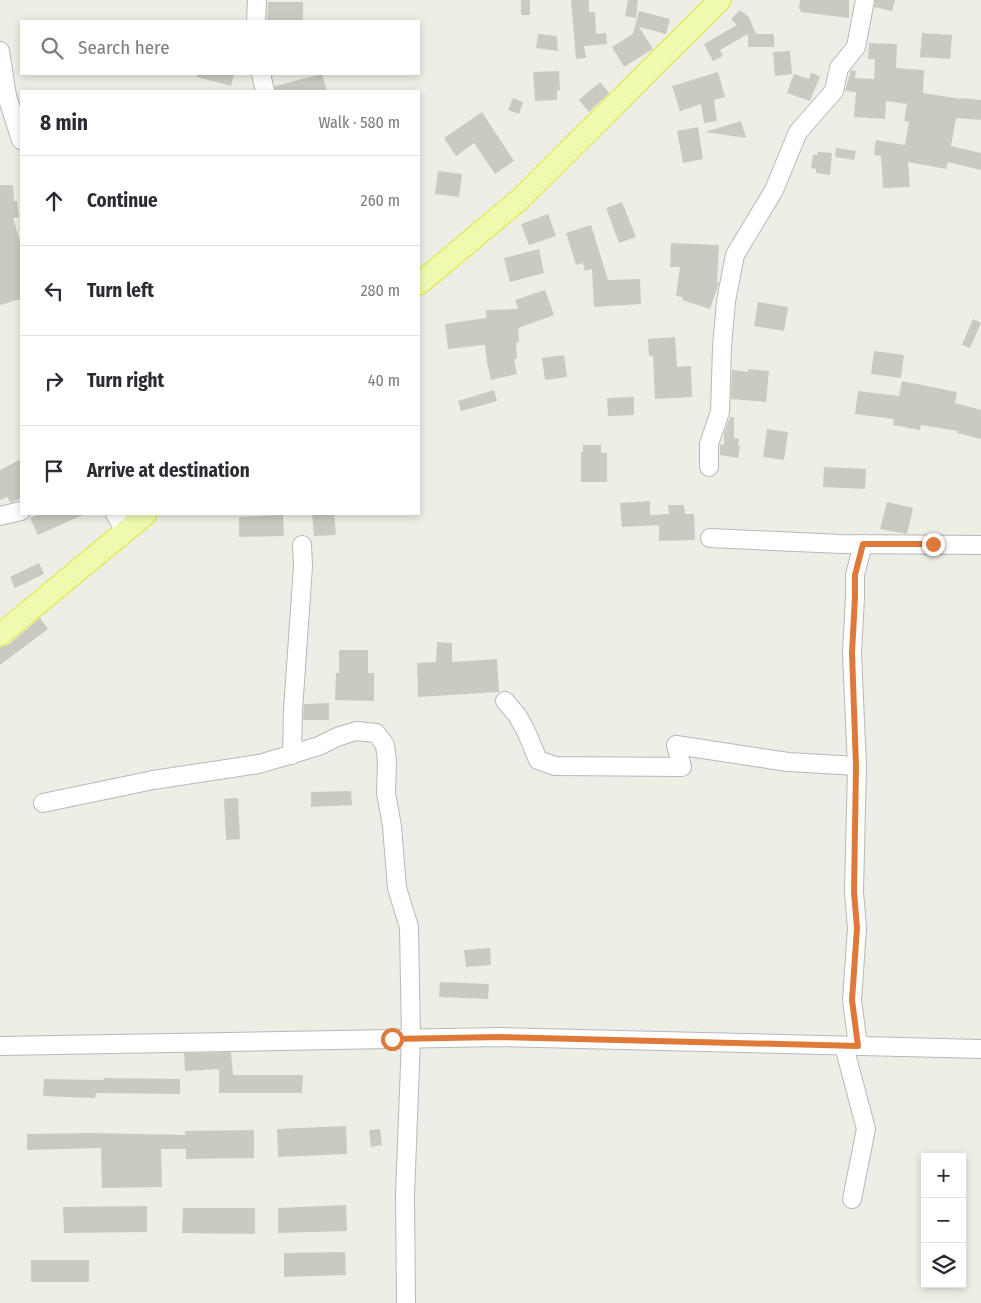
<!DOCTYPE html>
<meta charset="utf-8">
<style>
body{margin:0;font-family:"Fira Sans Condensed",sans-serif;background:#f7f7f7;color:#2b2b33}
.controls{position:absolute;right:15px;bottom:15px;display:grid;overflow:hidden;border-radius:0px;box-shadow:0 2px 8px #0003}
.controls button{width:45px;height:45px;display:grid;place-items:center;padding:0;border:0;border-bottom:1px solid #e1e1e2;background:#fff;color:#2b2b33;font:25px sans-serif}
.stop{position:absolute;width:15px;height:15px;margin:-11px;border:4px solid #df793a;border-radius:50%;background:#fff}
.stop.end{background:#df793a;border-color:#fff;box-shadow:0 1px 5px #0008}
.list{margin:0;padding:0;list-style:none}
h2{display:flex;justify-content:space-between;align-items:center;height:65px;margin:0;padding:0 20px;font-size:21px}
h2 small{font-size:16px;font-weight:400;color:#7c7c81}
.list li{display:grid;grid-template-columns:32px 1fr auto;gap:15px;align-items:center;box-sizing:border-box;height:90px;padding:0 20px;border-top:1px solid #e1e1e2}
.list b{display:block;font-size:19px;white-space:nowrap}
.list em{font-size:16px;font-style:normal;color:#7c7c81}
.icon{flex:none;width:28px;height:28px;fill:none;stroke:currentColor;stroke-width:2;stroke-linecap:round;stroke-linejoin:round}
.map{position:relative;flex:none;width:981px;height:1303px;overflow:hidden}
.search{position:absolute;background:#fff;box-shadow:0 2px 8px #0003;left:20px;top:20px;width:400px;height:55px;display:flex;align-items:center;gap:12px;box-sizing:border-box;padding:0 18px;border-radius:0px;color:#7c7c81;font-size:19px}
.panel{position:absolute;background:#fff;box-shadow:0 2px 8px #0003;left:20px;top:90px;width:400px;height:425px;border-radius:0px}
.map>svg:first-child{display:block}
</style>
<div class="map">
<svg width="981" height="1303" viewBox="0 0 981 1303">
<rect width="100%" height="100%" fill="#edeee5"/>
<g fill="#cacac1">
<rect x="521" y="0" width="9" height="15"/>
<path d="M571,0H589V12H595L596,34L606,33L607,44L584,46L586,58L576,59Z"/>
<path d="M628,0H638L636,18L625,16Z"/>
<path d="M800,0H849V18L800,12L801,9H799Z"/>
<path d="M875,0H895L892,11L874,7Z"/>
<path d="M268,2H303V21H267Z"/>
<path d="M740,10L749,17L756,34H774V47H748V34L720,50L723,56L713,61L704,44L737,25L731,19Z"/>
<path d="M639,11L670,19L666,34L639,27L653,49L624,67L612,47L633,34Z"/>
<path d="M922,33L952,35L950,59L920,57Z"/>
<path d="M538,34L557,36L558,51L536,48Z"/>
<path d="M869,43L897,44L896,68L924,70L923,93L961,99V98L981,100V120L956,118L951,146L981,153V170L948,162L946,169L908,162L910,187L883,188L881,156L874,155L876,140L905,145L909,122L904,121L907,104L886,101L885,119L854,117L856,92L845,91L851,70L856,71L855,78L874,79L875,59H868Z"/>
<path d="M790,51L792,74L775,76L773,52Z"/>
<path d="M559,71L560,90L557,91V100L535,101L533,72Z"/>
<path d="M718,72L725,97L714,100L717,121L704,123L701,104L680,111L672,86Z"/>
<path d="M811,73L820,76L810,101L787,93L794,74L809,79Z"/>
<path d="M197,74H234L231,86L197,77Z"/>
<path d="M322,74L327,91H275V86Z"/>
<path d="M600,82L609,93L589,112L579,100Z"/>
<path d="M513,98L523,102L519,114L508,110Z"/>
<path d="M482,112L514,161L495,174L474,143L456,156L444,138Z"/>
<path d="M741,121L746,138L705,132Z"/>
<path d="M698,127L703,159L683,163L677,131Z"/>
<path d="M836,148L856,151L854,160L835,157Z"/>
<path d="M818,152L832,153L830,175L816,173V169L811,168L813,155H817Z"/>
<path d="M438,171L462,174L459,197L435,194Z"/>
<path d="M0,185H13L14,201H17L19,217L13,218L21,245V299L0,305Z"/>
<path d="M622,202L636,237L619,243L606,208Z"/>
<path d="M548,214L556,236L529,245L521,224Z"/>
<path d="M591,225L608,280L640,279L641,304L594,307L592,269L585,271L583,263L576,265L566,233Z"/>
<path d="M671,243L719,245L717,282L719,283L710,309L682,300L683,297L676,296L680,267H670Z"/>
<path d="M539,249L544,273L510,282L504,258Z"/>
<path d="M545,290L554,315L518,328L519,342L516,343L517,359H514L517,374L491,380L487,363L485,345H483L448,349L445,324L486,318V310L518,309L515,300Z"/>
<path d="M758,302L788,307L784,331L754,326Z"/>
<path d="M973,319L981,323L970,348L962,345Z"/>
<path d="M675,337L677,367L691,366L692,397L655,399L653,356H649L648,339Z"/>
<path d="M874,351L904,355L901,378L871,374Z"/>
<path d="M564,355L567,377L545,380L542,358Z"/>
<path d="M748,369L769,371L766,402L731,399L732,370L748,372Z"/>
<path d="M902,381L957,392L955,403L981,410V439L957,433L958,431L921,425L920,430L893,425L894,419L855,414L858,391L899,396Z"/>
<path d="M494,390L497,401L461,411L458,401Z"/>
<path d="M634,397V415L608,416L607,398Z"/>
<path d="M730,417H734V438L739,439L738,446H740L738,458L720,455V444L724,445V433Z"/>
<path d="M767,429L788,432L784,460L763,457Z"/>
<path d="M583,445H601V453H607V482H581V452H583Z"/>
<path d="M21,459V498L11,503L7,497L0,500V470Z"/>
<path d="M824,467L866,469L865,489L823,487Z"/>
<path d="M650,501V515L669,514L668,505H684L685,514H694L695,540L659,541V525L622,527L620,503Z"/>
<path d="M887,502L913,508L907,534L880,529Z"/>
<path d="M40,514H85L38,535L30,518Z"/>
<path d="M312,514H334L336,535L314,536Z"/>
<path d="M283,515L284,536L239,537V517Z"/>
<path d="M39,563L44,574L15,588L10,577Z"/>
<path d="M40,618L48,629L0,665V647L8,645Z"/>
<path d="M437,642L452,643V662L497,659L499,692L418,697L417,663L436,662Z"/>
<path d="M339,650H368V673H374V701L335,700L336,673H339Z"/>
<path d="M329,703V720H303L304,704Z"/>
<path d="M351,791L352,805L311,807V792Z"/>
<path d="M238,798L240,839L226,840L224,799Z"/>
<path d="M490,948L491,965L466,967L464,950Z"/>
<path d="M440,982L489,984L488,999L439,997Z"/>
<path d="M231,1052L233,1075H303L302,1093H219V1069L185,1071L184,1053Z"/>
<path d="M104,1078L180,1079V1094L96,1093L95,1098L43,1096L44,1079L104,1080Z"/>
<path d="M346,1126L347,1154L278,1157L277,1129Z"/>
<path d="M380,1129L382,1145L371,1147L369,1130Z"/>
<path d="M254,1130V1158L186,1159V1149H161L162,1187L102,1188L101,1148L27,1150V1134L92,1133L185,1135V1131Z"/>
<path d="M346,1205L347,1231L278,1233V1208Z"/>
<path d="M147,1206V1232L64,1233L63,1207Z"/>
<path d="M183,1208H255V1234L182,1233Z"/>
<path d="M345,1252L346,1275L284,1277V1253Z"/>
<rect x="31" y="1260" width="58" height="22"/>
</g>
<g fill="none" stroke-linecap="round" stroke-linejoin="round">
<defs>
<g id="minor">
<path d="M256,21L257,0"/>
<path d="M0,51L7,96L21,140"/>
<path d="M261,74L265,91"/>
<path d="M709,467V444L720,412L722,347L726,301L735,255L774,190L798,132L834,91L839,68L856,47L865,0"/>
<path d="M115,514L125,531"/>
<path d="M0,516L21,511"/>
<path d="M710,538L841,544L981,545"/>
<path d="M505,701L517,715L526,731L538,760L555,766L682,767L676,745L788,762L857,766"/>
<path d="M292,755L293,710L303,566L302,545"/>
<path d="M43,803L153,780L259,764L319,746L337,737L356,731L376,733L385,745L387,762L386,793L392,826L397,888L409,927L411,1039L405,1195L406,1303"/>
<path d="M0,1046L500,1037L981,1049"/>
<path d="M844,1046L866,1129L852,1199"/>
<path d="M858,1046L852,1000L857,928L854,892L857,766L852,653L855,597V575L863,544"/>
</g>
<g id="major">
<path d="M419,284L519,200L720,0"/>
<path d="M0,635L146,514"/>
</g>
</defs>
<use href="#minor" stroke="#b7b8be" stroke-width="20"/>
<use href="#major" stroke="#e6e963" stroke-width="24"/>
<use href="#minor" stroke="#fff" stroke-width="18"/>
<use href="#major" stroke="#effaae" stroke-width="21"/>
</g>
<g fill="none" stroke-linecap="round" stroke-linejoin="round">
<path stroke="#df793a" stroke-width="6" d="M392,1039L500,1037L858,1046L852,1000L857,928L854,892L856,766L852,653L855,597V575L863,544H933"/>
</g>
</svg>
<div class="controls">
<button>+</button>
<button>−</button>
<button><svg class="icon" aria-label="layers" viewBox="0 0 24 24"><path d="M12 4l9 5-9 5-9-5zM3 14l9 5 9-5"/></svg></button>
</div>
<div class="stop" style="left:392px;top:1039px"></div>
<div class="stop end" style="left:933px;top:544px"></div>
<div class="search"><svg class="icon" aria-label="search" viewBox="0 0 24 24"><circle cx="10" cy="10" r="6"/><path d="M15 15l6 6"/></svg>Search here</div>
<section class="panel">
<h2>8 min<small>Walk · 580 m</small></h2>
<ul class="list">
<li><svg class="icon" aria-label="ahead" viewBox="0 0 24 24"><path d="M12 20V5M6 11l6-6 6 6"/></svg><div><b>Continue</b></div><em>260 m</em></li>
<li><svg class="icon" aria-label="left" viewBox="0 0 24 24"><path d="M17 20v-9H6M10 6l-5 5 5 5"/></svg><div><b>Turn left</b></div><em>280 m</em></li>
<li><svg class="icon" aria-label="right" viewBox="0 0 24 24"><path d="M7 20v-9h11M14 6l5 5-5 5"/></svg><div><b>Turn right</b></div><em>40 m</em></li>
<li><svg class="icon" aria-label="arrive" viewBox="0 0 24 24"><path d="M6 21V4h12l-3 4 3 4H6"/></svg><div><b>Arrive at destination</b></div></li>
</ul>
</section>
</div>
